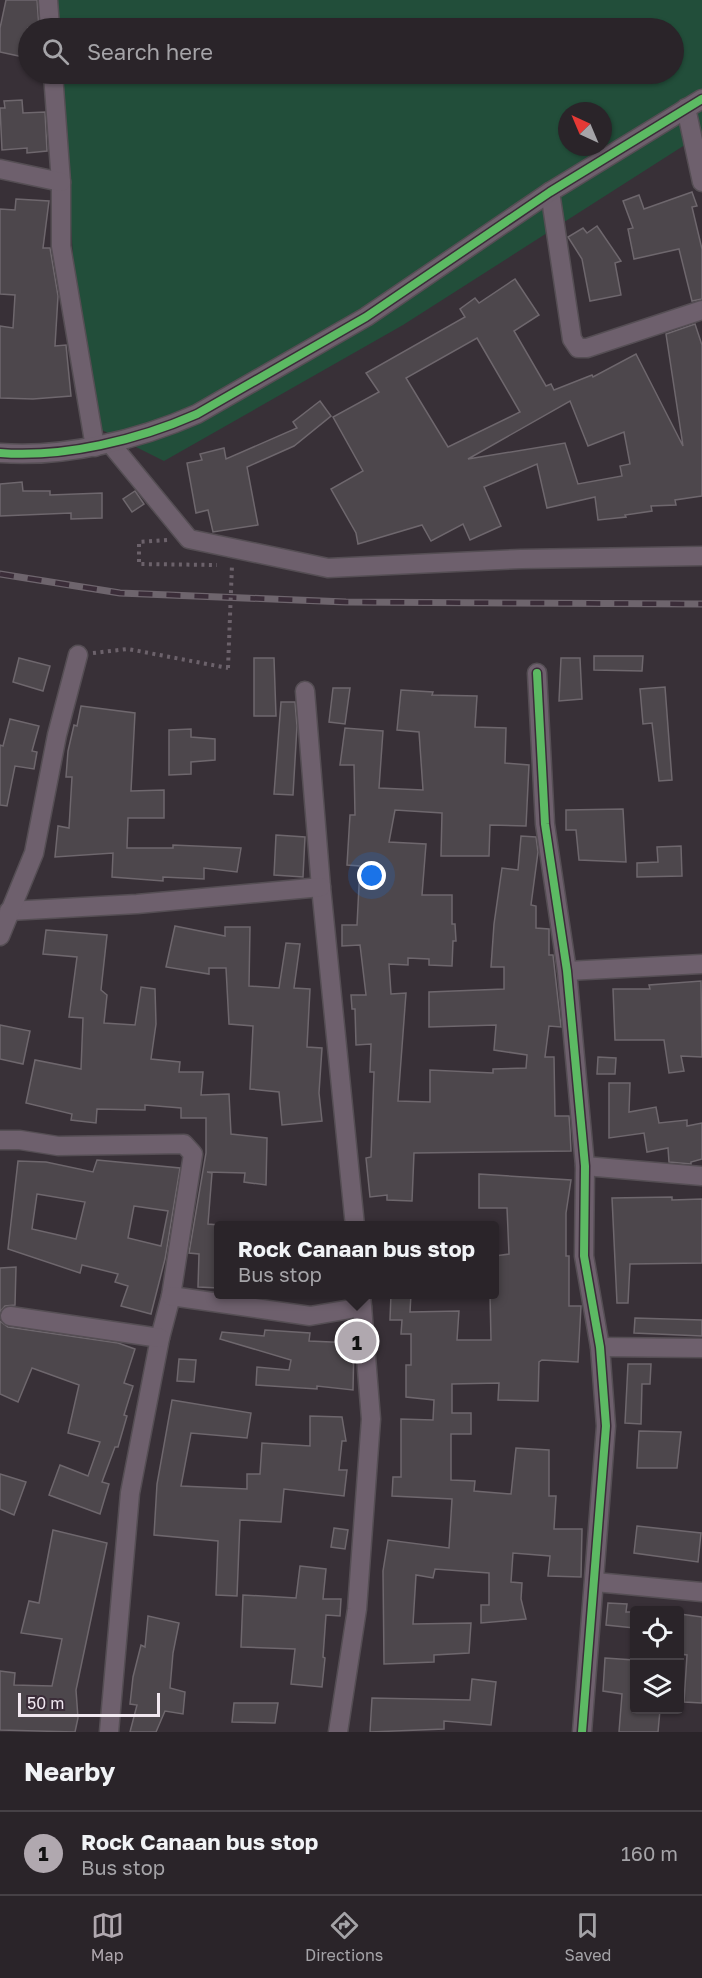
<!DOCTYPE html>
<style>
body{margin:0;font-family:"Golos Text",sans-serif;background:#363035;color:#f1f3f6}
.controls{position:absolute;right:18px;bottom:18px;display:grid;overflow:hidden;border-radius:6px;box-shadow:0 2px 4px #0004}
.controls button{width:54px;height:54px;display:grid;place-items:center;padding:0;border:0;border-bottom:2px solid #464146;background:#2a2429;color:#f1f3f6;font:30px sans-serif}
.compass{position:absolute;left:558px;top:102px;width:54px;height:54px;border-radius:50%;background:#2a2429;box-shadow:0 2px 4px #0004;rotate:316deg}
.scale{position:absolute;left:18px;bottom:15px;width:142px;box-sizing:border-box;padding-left:6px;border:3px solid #f1e8f0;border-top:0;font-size:16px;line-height:21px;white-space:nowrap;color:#f1e8f0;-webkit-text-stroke:4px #3b2d39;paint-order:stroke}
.you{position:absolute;left:372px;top:876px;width:21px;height:21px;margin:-15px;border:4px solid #fff;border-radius:50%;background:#1a73e8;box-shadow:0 0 0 9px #1a73e833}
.badge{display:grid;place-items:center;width:39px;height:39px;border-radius:50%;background:#b0a8af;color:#111;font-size:20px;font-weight:700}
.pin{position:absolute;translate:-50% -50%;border:3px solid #fff;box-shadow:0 2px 6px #0006}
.popup{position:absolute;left:214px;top:1221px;width:285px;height:78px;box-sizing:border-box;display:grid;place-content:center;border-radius:6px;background:#2a2429;filter:drop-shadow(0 2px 4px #0005);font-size:20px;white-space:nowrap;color:#a5a4a8}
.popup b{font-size:22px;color:#f1f3f6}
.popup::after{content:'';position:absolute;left:50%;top:100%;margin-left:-12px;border:12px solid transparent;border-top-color:#2a2429}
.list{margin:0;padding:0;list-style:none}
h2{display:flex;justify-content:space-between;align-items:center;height:78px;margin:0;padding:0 24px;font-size:26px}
h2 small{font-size:20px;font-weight:400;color:#a5a4a8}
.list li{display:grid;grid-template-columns:39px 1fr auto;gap:18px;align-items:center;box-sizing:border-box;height:84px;padding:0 24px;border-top:2px solid #464146}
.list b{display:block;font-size:22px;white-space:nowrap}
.list p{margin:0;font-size:20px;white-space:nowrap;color:#a5a4a8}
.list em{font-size:20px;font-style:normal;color:#a5a4a8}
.icon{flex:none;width:33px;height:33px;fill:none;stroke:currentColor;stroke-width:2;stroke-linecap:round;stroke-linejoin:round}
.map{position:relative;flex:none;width:702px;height:1732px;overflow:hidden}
.search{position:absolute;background:#2a2429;box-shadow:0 2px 4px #0004;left:18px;right:18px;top:18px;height:66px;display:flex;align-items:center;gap:15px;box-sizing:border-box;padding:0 21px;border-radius:33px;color:#a5a4a8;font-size:22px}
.sheet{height:162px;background:#2a2429}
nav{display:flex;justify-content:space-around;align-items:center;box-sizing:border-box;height:84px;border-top:2px solid #464146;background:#2a2429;font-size:16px;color:#a5a4a8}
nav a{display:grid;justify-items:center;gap:3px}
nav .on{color:#b0a8af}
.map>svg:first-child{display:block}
</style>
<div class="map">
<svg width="702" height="1732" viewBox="0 0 702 1732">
<rect width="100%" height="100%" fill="#383037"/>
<path fill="#224e3a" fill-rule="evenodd" d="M56,0H702V134L403,325L164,461L84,421L61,74H674V28H58ZM567,111H603V147H567Z"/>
<g fill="#4d474c" stroke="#6e676d" stroke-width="1.5" fill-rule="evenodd">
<path d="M6,0H37L39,28H28V58L0,52V28Z"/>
<path d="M22,100L23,113L45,112L47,151L27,153V148L2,150L0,108H5L4,101Z"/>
<path d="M692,192L697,206L692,207L702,249V299L692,301L679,249L634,259L628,229L633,228L623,201L639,195L644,209Z"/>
<path d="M16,199L49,201L43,248H50L58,296L55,346L66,345L71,396L33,399L0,398V326L13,328L15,295L0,294V209L15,210Z"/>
<path d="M597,226L621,261L615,263L621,295L590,301L582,259L568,237L583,228L587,233Z"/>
<path d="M515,279L539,315L514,331L546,386L551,384L554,390L592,375L593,377L636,354L683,446L666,334L695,324L702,345V496L675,500L676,505L651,506L652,511L625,515L626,517L598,520L595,497L547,508L537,464L484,487L501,526L470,540L463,524L431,541L422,525L358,544L356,533L331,489L363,471L333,417L379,392L366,373L465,317L460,309L475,298L479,303ZM477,338L520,412L448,447L406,378ZM570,401L588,446L624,432L630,464L620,466L622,476L578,484L565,443L468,459Z"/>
<path d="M320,401L331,416L294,446L247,467L258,525L213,532L208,510L196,513L187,463L202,460L200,454L224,448L226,459L297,428L293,422Z"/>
<path d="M22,482L23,491H50V495L102,493V518L71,519V513L0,516V484Z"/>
<path d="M135,491L144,504L132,512L123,499Z"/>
<path d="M594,656H643L642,671L594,670Z"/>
<path d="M19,658L50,666L43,691L13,682Z"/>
<path d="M254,658H274L276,716H254Z"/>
<path d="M561,658H580L582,699L559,701Z"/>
<path d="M665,687L672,780L659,781L652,723L643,724L640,689Z"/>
<path d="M333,688H350L345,724L329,722Z"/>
<path d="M401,690L433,692L432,695L477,696L475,727L506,728L505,763L529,765L526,826L490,825L489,856H441L442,813L395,810L389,842L426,844L422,895H452V924H455L456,941H453L452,966L429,965V959L408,958V965L389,964L391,994L406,993L398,1101L430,1102V1070L493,1073V1069L526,1068L527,1055L494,1050L496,1025L429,1027V992L504,989V967H491L494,924L502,868L518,870L521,836L536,837L538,852L531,905L536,906V928L549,929V955H553L561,1027L549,1026L545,1057H554L555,1116H569L570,1130L571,1151L414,1153L412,1201L387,1200V1195L370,1197L366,1158L371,1157L374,1072H370L371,1044L356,1045L355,1009H352L351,995H366L360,945L342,946V925H357L360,866L347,865L350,815H355L354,765H340L345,728L383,731L379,788L423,790L419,732L397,730Z"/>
<path d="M281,702H295L297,726L293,795L274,794Z"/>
<path d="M81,706L135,713L131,791L164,790V818H128L127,848H173V845L241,848L237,872L204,868V879L163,877V881L112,877L113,853L55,857L58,826L69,828L72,777H66L68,751L74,725L77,726Z"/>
<path d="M10,719L39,726L32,751L37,752L34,769L15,766L7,806L0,805V745L3,746Z"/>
<path d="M191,729V737L215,739V760L191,762V774L169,775V730Z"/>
<path d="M623,809L626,862L579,860L576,830H566V810Z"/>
<path d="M276,835L305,837L303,877L274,875Z"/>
<path d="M681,846L682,876L637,877V863L658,862L657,847Z"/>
<path d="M175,926L225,936V927H250L249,986L279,988L286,943L300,944L294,988L310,989L307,1047L322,1048L319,1093L322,1121L282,1125L279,1092L250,1089L253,1026L229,1024L226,968H209V974L166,967Z"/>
<path d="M46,930L107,935L101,990L107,995L104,1023L135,1025L141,987L155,989L156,1024L151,1059L180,1062L179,1072H203L201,1095L229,1094L231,1134L267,1138L266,1185L244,1182L245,1173L207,1172L212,1173L208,1224L219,1225V1288L198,1287L199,1254L189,1253L206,1153V1118H181V1108L145,1105V1110L97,1109L96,1123L71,1120L72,1114L26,1103L35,1060L81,1069L83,1018L69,1017L77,957L43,954Z"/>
<path d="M701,981L702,1057L681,1056L684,1071L669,1073L664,1040H615L613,989H650L649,985Z"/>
<path d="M0,1025L30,1031L23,1064L0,1059Z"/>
<path d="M598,1057L616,1058L615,1074H597Z"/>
<path d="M609,1083H630L629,1112L656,1107L659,1123L687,1120V1126L702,1123V1159L691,1162V1164L669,1162L668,1148L647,1152L644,1133L609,1138Z"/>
<path d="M97,1160L180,1168L165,1259L151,1314L121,1306L128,1286L115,1282L118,1274L82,1265L80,1273L8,1249L18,1161L46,1162L93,1172ZM37,1194L85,1202L76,1239L32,1229ZM134,1206L168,1211L161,1246L128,1238Z"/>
<path d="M479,1174L571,1180L566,1213V1256H569V1306H581L578,1362L542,1360L539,1362L538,1401L498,1400L499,1383L452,1384V1413H471V1434H451V1480L475,1481L474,1491L511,1494L516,1448L549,1450V1496H556L554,1529H582L581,1577L548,1576L550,1556L513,1553L511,1582L522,1583L521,1599L526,1619L481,1623V1605H489V1573L435,1569L433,1578L416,1575L413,1624L471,1623L469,1653L434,1655V1662L384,1664L383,1571L388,1540L449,1548L452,1499L392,1496L393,1477H401V1419L433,1420L434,1400L406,1397V1365H411V1334H401L402,1320H390L391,1294H411L410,1312L459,1311L457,1340H491L490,1294H495V1256L509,1254L507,1208H479Z"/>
<path d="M672,1197V1200L702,1199V1263L630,1264L628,1303H617L612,1198Z"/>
<path d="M16,1267L15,1305L5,1306L0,1312V1268Z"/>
<path d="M635,1318L702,1320V1336L634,1333Z"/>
<path d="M0,1321L8,1327L118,1343L135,1349L124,1383L133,1386L124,1415L127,1416L118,1447H115L102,1482L109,1484L100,1514L49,1495L60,1465L88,1476L100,1442L68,1433L79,1385L32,1368L18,1402L0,1394Z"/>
<path d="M265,1330L310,1333L309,1341L354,1343L353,1390L317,1386V1389L256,1385L257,1367L289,1370L291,1360L220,1339L222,1332L264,1336Z"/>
<path d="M179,1359L196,1360L194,1382L177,1381Z"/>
<path d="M628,1364H651L650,1384H642L641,1424L625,1423Z"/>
<path d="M172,1400L251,1413L247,1438L191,1433L181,1486L247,1489V1474H260L262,1443L310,1446V1416L342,1417L346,1441H342L339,1470H347L344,1496L284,1489L281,1522L240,1520L237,1596L216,1595L218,1541L154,1535L157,1484Z"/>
<path d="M639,1431L681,1432L677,1468H637Z"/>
<path d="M0,1474L26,1482L14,1515L0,1509Z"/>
<path d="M637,1526L701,1533L698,1562L634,1553Z"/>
<path d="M334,1528L348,1530L345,1549L331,1547Z"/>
<path d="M53,1530L107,1543L76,1690L78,1718L75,1732L0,1730V1671L15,1673L14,1685L52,1686L62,1639L21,1633L29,1601L39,1603Z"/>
<path d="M300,1566L326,1569L323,1599H341L340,1616L326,1615L323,1657L325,1658L322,1687L291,1684L295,1649L241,1647L243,1595L296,1598Z"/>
<path d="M608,1603L627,1604L626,1612H634V1628L606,1625Z"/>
<path d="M680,1614L702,1617V1703L684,1702L687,1655L680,1654Z"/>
<path d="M148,1616L179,1623L173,1653L170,1688L185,1692L183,1714L165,1711L156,1732H130L137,1705L130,1704L133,1677L141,1645L145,1647Z"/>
<path d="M605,1658L634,1660V1710H660L658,1732H619L622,1694L603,1691Z"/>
<path d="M472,1679L496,1682L491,1725L444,1721V1729L370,1732L372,1698L470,1700Z"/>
<path d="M234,1703H278L275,1723L232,1722Z"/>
</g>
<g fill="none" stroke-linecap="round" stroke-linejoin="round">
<defs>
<g id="minor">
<path d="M48,0L50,28"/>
<path d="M53,74L61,182V246L95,447"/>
<path d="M686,108L702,182"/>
<path d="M0,169L61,182"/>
<path d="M550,192L572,339L578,348H587L702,310"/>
<path d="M110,443L189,539L328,568L521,559L702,556"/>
<path d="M0,453C64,458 138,440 197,414L366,317L550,192L702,99"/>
<path d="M537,673L545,824L567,971L585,1166L584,1256L600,1347L606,1426L582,1732"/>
<path d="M305,691L321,887L355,1226"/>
<path d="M9,911L137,904L321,887"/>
<path d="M0,936L34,853L57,735L78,655"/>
<path d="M567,971L702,964"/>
<path d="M0,1140H20L58,1146L184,1144L193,1154L171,1296L160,1338L130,1493L109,1732"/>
<path d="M585,1166L702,1176"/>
<path d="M171,1296L310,1316L362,1307"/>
<path d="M10,1316L160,1338"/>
<path d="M600,1347L702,1348"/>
<path d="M595,1582L702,1592"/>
<path d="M338,1732L357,1609L371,1419L361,1294"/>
</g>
</defs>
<use href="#minor" stroke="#554e54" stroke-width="21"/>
<g stroke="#6c626b" stroke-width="4" stroke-dasharray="3 4.5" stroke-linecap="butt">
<path d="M167,540L139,542V564L217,565"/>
<path d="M93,653L128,649L228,668"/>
</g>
<use href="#minor" stroke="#6e606d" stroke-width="18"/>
<defs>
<path id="rail" d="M0,574L120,593L346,602L702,604"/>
</defs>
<use href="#rail" stroke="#6e656d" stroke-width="7"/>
<use href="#rail" stroke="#3b2d39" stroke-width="4.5" stroke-dasharray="14" stroke-linecap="butt"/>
<path stroke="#6c626b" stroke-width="4" stroke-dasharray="3 4.5" stroke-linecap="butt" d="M228,668L232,565"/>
<defs>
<g id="cycleway">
<path d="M0,453C64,458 138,440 197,414L366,317L550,192L702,99"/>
<path d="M537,673L545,824L567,971L585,1166L584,1256L600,1347L606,1426L582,1732"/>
</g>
</defs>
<use href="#cycleway" stroke="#3b2d39" stroke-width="11"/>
<use href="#cycleway" stroke="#5cba63" stroke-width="8"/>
</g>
</svg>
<div class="controls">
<button><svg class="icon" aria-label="locate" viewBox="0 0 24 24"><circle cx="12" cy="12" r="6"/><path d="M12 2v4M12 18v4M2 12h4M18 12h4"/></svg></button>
<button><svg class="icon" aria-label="layers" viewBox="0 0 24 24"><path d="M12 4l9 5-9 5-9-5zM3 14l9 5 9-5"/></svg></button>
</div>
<svg class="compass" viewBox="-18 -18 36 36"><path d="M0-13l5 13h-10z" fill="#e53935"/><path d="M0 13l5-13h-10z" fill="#a5a4a8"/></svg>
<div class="scale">50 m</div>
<div class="you"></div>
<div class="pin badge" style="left:357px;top:1341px">1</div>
<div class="popup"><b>Rock Canaan bus stop</b>Bus stop</div>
<div class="search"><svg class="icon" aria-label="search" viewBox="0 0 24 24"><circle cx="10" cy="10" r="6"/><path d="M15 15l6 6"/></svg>Search here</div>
</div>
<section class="sheet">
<h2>Nearby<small></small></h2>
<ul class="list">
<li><span class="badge">1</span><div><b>Rock Canaan bus stop</b><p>Bus stop</p></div><em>160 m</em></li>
</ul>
</section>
<nav>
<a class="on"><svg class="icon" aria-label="map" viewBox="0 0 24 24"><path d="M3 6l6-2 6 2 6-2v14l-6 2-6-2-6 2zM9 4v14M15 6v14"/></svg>Map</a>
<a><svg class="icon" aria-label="directions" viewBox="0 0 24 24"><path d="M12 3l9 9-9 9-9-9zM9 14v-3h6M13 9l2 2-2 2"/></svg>Directions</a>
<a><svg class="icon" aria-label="saved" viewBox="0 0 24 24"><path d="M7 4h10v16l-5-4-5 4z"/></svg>Saved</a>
</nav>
